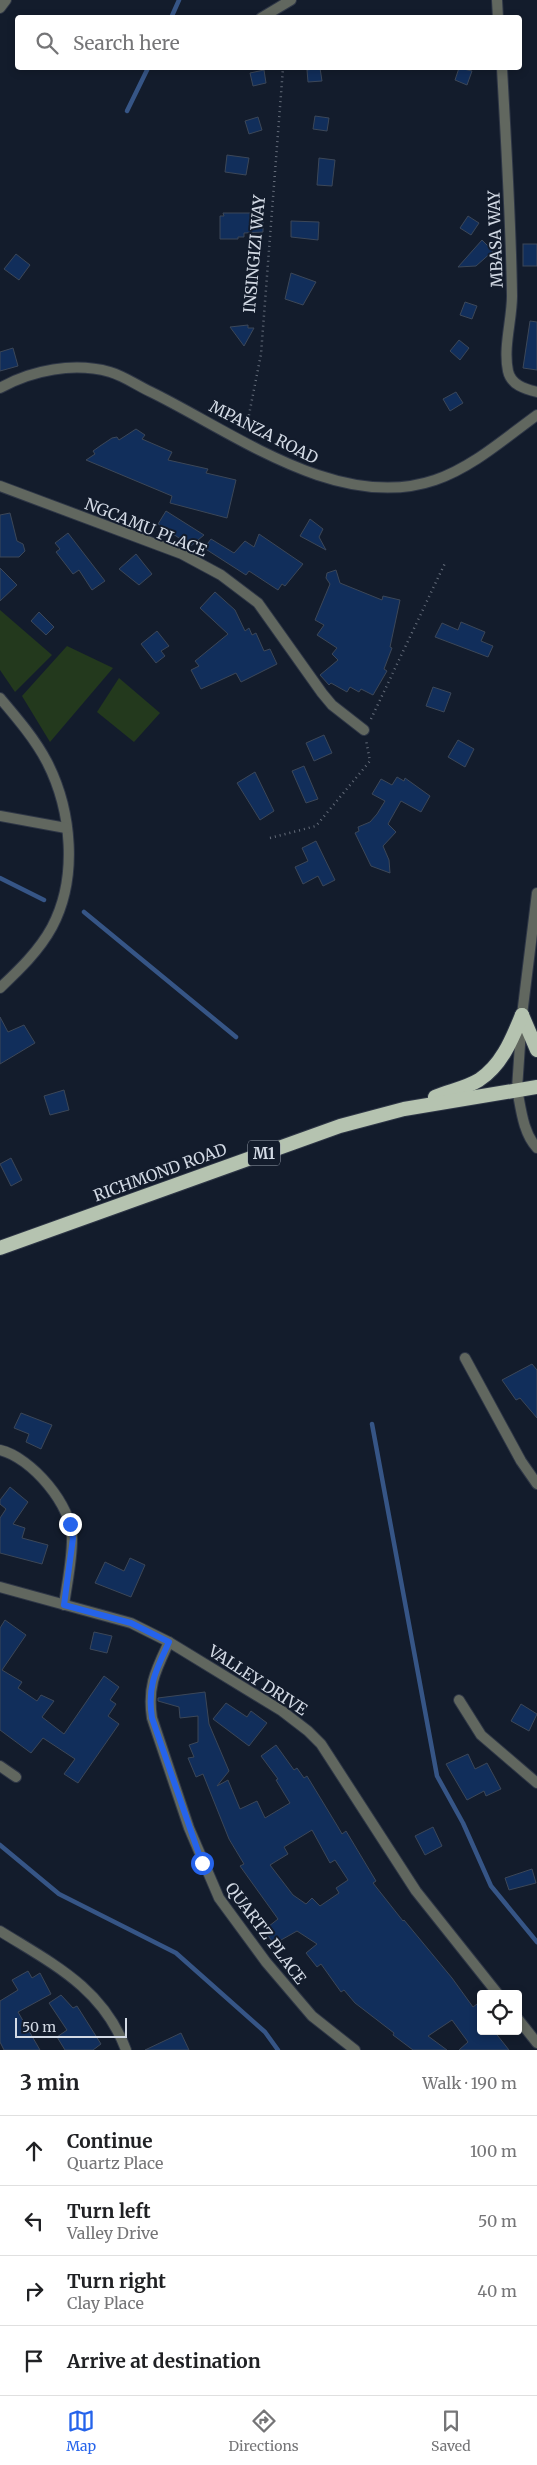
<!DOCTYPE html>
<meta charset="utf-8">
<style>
body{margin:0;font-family:Merriweather,serif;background:#f2f2f2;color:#202124}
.controls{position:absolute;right:15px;bottom:15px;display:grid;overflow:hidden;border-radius:5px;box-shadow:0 2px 8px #0003}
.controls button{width:45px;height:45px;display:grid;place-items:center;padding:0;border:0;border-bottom:1px solid #e0e0e0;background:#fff;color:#202124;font:25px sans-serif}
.scale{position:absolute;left:15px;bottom:12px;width:112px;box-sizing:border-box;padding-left:5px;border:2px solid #d2d9e4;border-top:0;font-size:14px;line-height:18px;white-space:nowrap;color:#d2d9e4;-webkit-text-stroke:4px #131c2c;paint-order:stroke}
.stop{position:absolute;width:15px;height:15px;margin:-11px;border:4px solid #2563eb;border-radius:50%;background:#fff}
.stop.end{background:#2563eb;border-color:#fff;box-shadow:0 1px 5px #0008}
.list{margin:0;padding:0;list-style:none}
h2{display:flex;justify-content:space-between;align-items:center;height:65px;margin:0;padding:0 20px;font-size:21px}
h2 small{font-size:16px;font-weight:400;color:#757577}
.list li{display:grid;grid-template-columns:32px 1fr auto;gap:15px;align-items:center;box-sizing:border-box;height:70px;padding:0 20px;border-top:1px solid #e0e0e0}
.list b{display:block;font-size:19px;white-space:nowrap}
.list p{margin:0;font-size:16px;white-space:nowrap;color:#757577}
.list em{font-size:16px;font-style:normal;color:#757577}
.icon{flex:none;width:28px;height:28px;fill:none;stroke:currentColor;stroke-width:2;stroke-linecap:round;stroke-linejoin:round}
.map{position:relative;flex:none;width:537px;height:2050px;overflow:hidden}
.search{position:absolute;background:#fff;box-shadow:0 2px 8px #0003;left:15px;right:15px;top:15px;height:55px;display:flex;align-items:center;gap:12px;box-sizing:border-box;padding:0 18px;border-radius:5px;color:#757577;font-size:19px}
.sheet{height:345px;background:#fff}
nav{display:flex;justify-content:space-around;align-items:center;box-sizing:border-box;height:70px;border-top:1px solid #e0e0e0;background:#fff;font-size:14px;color:#757577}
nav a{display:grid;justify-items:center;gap:2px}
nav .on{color:#2563eb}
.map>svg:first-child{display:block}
</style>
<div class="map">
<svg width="537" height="2050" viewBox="0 0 537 2050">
<rect width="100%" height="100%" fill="#131c2c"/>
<g fill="#23391d">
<path d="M0,610L52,655L15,692L0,670Z"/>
<path d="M67,646L113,668L50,742L22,696Z"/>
<path d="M119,678L160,713L134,742L97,712Z"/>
</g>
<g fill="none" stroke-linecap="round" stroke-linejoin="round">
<g stroke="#365586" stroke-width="4.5">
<path d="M171,18L179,0"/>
<path d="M127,111L148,68"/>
<path d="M0,878L44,900"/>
<path d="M84,912L236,1037"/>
<path d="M372,1424L437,1776L463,1823L491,1886L537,1942"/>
<path d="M0,1845L59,1894L176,1953L265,2032L278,2050"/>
</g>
</g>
<g fill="#112e5b" stroke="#3c4758" fill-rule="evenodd">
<path d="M320,68L322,81L308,82L307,70Z"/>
<path d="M459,68L472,71L467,85L455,80Z"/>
<path d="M264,70L266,83L253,86L250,73Z"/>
<path d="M315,116L329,118L327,131L313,129Z"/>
<path d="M258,117L262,130L249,134L245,121Z"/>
<path d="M227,155L249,158L246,175L225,172Z"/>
<path d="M319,158L335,160L332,186L317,185Z"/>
<path d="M223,213H263V232L244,233V237H238V239H220V216H224Z"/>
<path d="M468,216L479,223L471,235L460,228Z"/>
<path d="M291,221L319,222L318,240L291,237Z"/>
<path d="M482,240L493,251L476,266L458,267Z"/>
<rect x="523" y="244" width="14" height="22"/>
<path d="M16,254L30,265L19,280L4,269Z"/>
<path d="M291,273L316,282L303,305L285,299Z"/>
<path d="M465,302L477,306L472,319L460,315Z"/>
<path d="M530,321L537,322V370L523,368Z"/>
<path d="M248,325V328H254L244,346L230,327Z"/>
<path d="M459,340L469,348L460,360L450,351Z"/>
<path d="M13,348L18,366L0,371V352Z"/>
<path d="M456,392L463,403L450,411L443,399Z"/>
<path d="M136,429L145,435L142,439L172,452L168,460L208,469L206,473L236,480L227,518L170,503L172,496L86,460L95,454L93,451L100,446L112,438L117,437L119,440Z"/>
<path d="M166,511L204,535L191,546L158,524Z"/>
<path d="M10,513L17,541L23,544L25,551L19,557H0V515Z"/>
<path d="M310,519L323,529L319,537L326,550L300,536Z"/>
<path d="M68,533L105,581L92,590L79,570L73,574L56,552L60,549L55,543Z"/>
<path d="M259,534L303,564L285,586L282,584L278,590L249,571L246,575L204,548L211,539L234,553L245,541L254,547Z"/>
<path d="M136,554L152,574L139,585L119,569Z"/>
<path d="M0,568L17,585L0,601Z"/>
<path d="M336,570L340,583L382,600L383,596L400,600L390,647L392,648L384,669L387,671L373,695L361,689L359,692L350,687L347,692L331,683L329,685L320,675L338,660L332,654L337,648L317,635L324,625L315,620L330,584L326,578L327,573Z"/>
<path d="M215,592L235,610L245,631L249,628L252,635L256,633L264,651L270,649L277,664L241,682L236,673L201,689L191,670L199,666L195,661L228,634L200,608Z"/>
<path d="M39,612L54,627L46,635L31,621Z"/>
<path d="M461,622L485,632L481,641L493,646L488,657L435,637L442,623L458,630Z"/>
<path d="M157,631L169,646L161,651L165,656L156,663L141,644Z"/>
<path d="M433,687L451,693L444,712L426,706Z"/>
<path d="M324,735L332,753L314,761L306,743Z"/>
<path d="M458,740L474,749L465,767L448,757Z"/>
<path d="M304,766L318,799L306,803L292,771Z"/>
<path d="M255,772L274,811L260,820L237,783Z"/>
<path d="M397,777L404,781L405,778L430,796L421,812L401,801L388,824L396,832L383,846L389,860L390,873L371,866L355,833L359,831L358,827L370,822L377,814L385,801L372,794L381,779L392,785Z"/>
<path d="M316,841L335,880L323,886L318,876L303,884L295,867L308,861L302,848Z"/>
<path d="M0,1017L8,1032L24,1025L35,1043L0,1064Z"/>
<path d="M64,1090L69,1110L50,1115L44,1096Z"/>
<path d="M11,1158L22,1180L11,1186L0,1164Z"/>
<path d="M532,1364L537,1370V1418L520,1398L516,1400L502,1380Z"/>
<path d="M21,1413L52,1425L41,1449L26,1442L29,1434L14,1428Z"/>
<path d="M10,1487L28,1502L13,1524L25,1528L22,1538L48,1545L42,1564L0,1553V1518L6,1509L0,1504V1500Z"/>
<path d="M130,1558L145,1565L131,1597L95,1583L105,1562L124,1571Z"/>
<path d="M5,1620L26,1635L2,1670L22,1682L18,1688L37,1701L41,1695L54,1701L42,1717L64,1734L104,1676L119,1687L110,1700L116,1704L108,1716L119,1724L78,1783L64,1774L75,1759L43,1738L31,1753L0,1730V1628Z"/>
<path d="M94,1632L112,1636L107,1653L90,1649Z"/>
<path d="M205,1692L209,1724L229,1771L217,1786L228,1780L240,1809L257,1801L265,1818L290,1803L276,1780L278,1779L261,1756L276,1745L294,1770L297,1768L304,1778L307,1776L338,1827L342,1834L346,1831L376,1881L373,1883L403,1921L404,1920L452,1978L473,2007L481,2001V2031H494L509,2050H459L468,2042L452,2020L428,2036L447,2050H413L393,2035L394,2033L355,2003L344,1990L341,1992L321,1964L317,1967L306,1953L317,1944L297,1931L274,1944L264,1930L278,1919L240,1866L244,1864L229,1839L203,1774L196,1777L188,1758L194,1757L189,1745L198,1742V1716L180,1718L179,1707L158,1701V1698ZM312,1830L330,1863L335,1860L348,1880L336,1888L339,1893L320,1906L312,1898L306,1904L293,1895L270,1865L288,1854L284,1847Z"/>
<path d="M226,1703L247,1717L251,1711L267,1723L249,1746L213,1719Z"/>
<path d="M521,1704L537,1714L529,1731L511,1721Z"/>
<path d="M468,1754L475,1769L487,1763L501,1789L486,1796L484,1791L467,1800L446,1764Z"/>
<path d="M433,1827L442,1846L425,1855L415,1836Z"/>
<path d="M532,1869L536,1883L509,1890L505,1878Z"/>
<path d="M28,1971L32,1978L40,1973L51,1994L18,2012L40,2050H4L0,2042V2001L18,1990L12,1980Z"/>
<path d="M61,1995L73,2008L77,2006L101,2044L93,2050H65L57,2037L67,2030L49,2003Z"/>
<path d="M181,2033L189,2050H145Z"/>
</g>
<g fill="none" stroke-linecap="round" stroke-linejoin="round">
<defs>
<g id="minor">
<path d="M497,0L498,18"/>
<path d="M0,8L6,0"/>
<path d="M261,18L291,0"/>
<path d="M502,68C506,143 511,220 512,296C512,320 503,347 508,371C511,385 525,389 537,392"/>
<path d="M0,388C32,370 74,362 110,372C124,376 138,386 151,392C233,432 339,513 435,480C473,467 505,438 537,415"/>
<path d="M0,486L182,554L221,575L258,603L322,693L332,705L364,730"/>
<path d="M0,698C17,718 35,739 47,762C72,811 78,878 52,927C39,951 19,970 0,988"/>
<path d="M0,816L66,828"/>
<path d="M517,1089C521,1109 523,1133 537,1148"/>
<path d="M465,1358L521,1461L537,1484"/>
<path d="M0,1450C31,1457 73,1506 72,1539C72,1561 67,1583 64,1605"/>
<path d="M0,1587L131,1623L169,1642L282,1711L308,1731L321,1744L416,1891L498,1994"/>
<path d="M169,1642C156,1670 147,1686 152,1718L189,1828L219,1898L266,1962L312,2016L355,2050"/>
<path d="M459,1700L481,1735L537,1783"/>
<path d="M0,1766L16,1777"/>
<path d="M0,1931C53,1964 103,1988 126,2050"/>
<path d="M518,2019L537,2043"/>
</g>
<path id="tertiary" d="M517,1089L522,1015L537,893"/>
<g id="trunk">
<path d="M522,1015L537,1050"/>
<path d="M435,1097C449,1091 466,1088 479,1080C502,1065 512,1039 522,1015"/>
<path d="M0,1248L340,1126L404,1109L537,1087"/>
</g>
</defs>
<use href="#minor" stroke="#2e3646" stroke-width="12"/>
<use href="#tertiary" stroke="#2e3646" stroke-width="12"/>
<use href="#trunk" stroke="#2e3646" stroke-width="16"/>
<g stroke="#646c7a" stroke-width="2.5" stroke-dasharray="1 4" stroke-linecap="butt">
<path d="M246,430L261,354L283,68"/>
<path d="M371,719L446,561"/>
<path d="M270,838L316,826L370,761L366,740"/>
</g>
<use href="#minor" stroke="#61675f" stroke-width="10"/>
<use href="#tertiary" stroke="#61675f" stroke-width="10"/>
<use href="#trunk" stroke="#b5c3b0" stroke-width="14"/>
</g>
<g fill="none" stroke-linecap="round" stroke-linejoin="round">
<path stroke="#2563eb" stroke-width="6" d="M70,1524L73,1538L64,1605L131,1623L169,1642C156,1670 147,1686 152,1718L202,1863"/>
</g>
<g text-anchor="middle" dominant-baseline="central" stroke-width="4" stroke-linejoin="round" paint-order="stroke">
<rect fill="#131c2c" stroke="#99a0ad" stroke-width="1" x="248" y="1140.5" width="32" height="25" rx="4"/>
<g font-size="15" font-weight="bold" fill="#d2d9e4">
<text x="264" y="1153">M1</text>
</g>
<g font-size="16" fill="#d2d9e4" stroke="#131c2c">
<text transform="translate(495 239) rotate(-92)">MBASA WAY</text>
<text transform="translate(254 254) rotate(-85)">INSINGIZI WAY</text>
<text transform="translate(264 432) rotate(27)">MPANZA ROAD</text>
<text transform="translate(146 527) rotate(22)">NGCAMU PLACE</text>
<text transform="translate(160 1172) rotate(-20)">RICHMOND ROAD</text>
<text transform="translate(258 1680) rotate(33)">VALLEY DRIVE</text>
<text transform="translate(266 1933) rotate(53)">QUARTZ PLACE</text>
</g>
</g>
</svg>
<div class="controls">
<button><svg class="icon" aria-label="locate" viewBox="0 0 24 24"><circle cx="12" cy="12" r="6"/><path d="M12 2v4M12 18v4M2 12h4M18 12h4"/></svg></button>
</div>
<div class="scale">50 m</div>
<div class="stop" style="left:202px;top:1863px"></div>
<div class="stop end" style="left:70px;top:1524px"></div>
<div class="search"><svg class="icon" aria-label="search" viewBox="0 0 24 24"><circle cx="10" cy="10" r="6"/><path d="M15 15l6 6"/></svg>Search here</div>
</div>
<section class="sheet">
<h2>3 min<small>Walk · 190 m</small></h2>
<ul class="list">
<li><svg class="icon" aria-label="ahead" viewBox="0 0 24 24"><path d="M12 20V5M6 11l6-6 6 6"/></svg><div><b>Continue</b><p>Quartz Place</p></div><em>100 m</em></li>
<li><svg class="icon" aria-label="left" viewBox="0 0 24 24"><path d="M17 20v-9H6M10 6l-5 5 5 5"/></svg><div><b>Turn left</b><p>Valley Drive</p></div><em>50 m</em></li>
<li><svg class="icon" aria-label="right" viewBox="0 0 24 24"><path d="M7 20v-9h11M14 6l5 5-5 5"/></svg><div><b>Turn right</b><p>Clay Place</p></div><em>40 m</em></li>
<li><svg class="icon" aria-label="arrive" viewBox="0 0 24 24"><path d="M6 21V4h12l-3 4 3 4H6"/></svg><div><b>Arrive at destination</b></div></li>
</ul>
</section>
<nav>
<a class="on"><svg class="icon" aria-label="map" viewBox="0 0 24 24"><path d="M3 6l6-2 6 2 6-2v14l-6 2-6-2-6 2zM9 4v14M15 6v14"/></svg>Map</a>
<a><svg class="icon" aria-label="directions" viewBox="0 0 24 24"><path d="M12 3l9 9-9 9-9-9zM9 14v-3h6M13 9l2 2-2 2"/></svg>Directions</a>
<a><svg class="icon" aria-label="saved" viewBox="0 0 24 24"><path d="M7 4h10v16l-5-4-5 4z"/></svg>Saved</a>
</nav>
